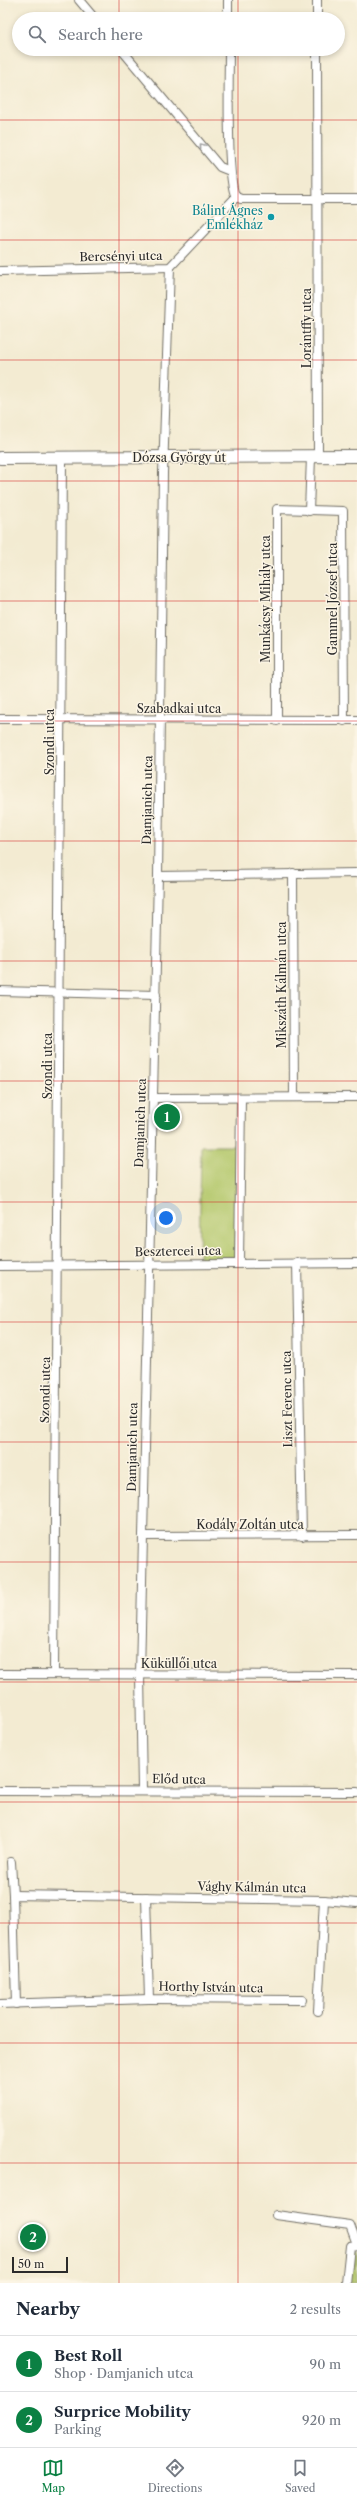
<!DOCTYPE html>
<meta charset="utf-8">
<style>
body{margin:0;font-family:"Libre Caslon Text",serif;background:#f2f2f3;color:#1f2937}
.scale{position:absolute;left:12px;bottom:10px;width:56px;box-sizing:border-box;padding-left:4px;border:2px solid #2b2b2b;border-top:0;font-size:11px;line-height:14px;white-space:nowrap;color:#2b2b2b;-webkit-text-stroke:3px #fcf5e5;paint-order:stroke}
.you{position:absolute;left:166px;top:1218px;width:14px;height:14px;margin:-10px;border:3px solid #fff;border-radius:50%;background:#1a73e8;box-shadow:0 0 0 6px #1a73e833}
.badge{display:grid;place-items:center;width:26px;height:26px;border-radius:50%;background:#0b8043;color:#fff;font-size:13px;font-weight:700}
.pin{position:absolute;translate:-50% -50%;border:2px solid #fff;box-shadow:0 1px 4px #0006}
.list{margin:0;padding:0;list-style:none}
h2{display:flex;justify-content:space-between;align-items:center;height:52px;margin:0;padding:0 16px;font-size:17px}
h2 small{font-size:13px;font-weight:400;color:#747a83}
.list li{display:grid;grid-template-columns:26px 1fr auto;gap:12px;align-items:center;box-sizing:border-box;height:56px;padding:0 16px;border-top:1px solid #e0e1e3}
.list b{display:block;font-size:15px;white-space:nowrap}
.list p{margin:0;font-size:13px;white-space:nowrap;color:#747a83}
.list em{font-size:13px;font-style:normal;color:#747a83}
.icon{flex:none;width:22px;height:22px;fill:none;stroke:currentColor;stroke-width:2;stroke-linecap:round;stroke-linejoin:round}
.map{position:relative;flex:none;width:357px;height:2283px;overflow:hidden}
.search{position:absolute;background:#fff;box-shadow:0 2px 6px #0003;left:12px;right:12px;top:12px;height:44px;display:flex;align-items:center;gap:10px;box-sizing:border-box;padding:0 14px;border-radius:22px;color:#747a83;font-size:15px}
.sheet{height:164px;background:#fff}
nav{display:flex;justify-content:space-around;align-items:center;box-sizing:border-box;height:56px;border-top:1px solid #e0e1e3;background:#fff;font-size:11px;color:#747a83}
nav a{display:grid;justify-items:center;gap:2px}
nav .on{color:#0b8043}
.map>svg:first-child{display:block}
</style>
<div class="map">
<svg width="357" height="2283" viewBox="0 0 357 2283">
<rect width="100%" height="100%" fill="#fcf5e5"/>
<filter id="ink" filterUnits="userSpaceOnUse"><feTurbulence type="fractalNoise" baseFrequency=".025" numOctaves="2"/><feDisplacementMap in="SourceGraphic" scale="8" xChannelSelector="R" yChannelSelector="G"/><feConvolveMatrix kernelMatrix="1 2 1 2 8 2 1 2 1" color-interpolation-filters="sRGB"/></filter>
<filter id="wash" filterUnits="userSpaceOnUse"><feTurbulence type="fractalNoise" baseFrequency=".012" numOctaves="4" result="noise"/><feDisplacementMap in="SourceGraphic" scale="16" xChannelSelector="R" yChannelSelector="G"/><feGaussianBlur stdDeviation="0.9" result="paint"/><feColorMatrix in="noise" values="0 0 0 0 0 0 0 0 0 0 0 0 0 0 0 0 0 1.4 0 .05"/><feComposite in="paint" operator="in"/></filter>
<g filter="url(#wash)">
<rect width="100%" height="100%" fill="#f3ebd2"/>
<g fill="#b4c86c" stroke="#707a4c">
<path d="M201,1146H238L237,1258H199Z"/>
<path d="M348,2252H357V2283H346Z"/>
</g>
</g>
<g filter="url(#ink)">
<g fill="none" stroke-linecap="round" stroke-linejoin="round">
<defs>
<g id="minor">
<path d="M79,0L95,19"/>
<path d="M228,0V19"/>
<path d="M317,0V19"/>
<path d="M121,49L220,167L230,171"/>
<path d="M229,49C229,75 226,181 236,197"/>
<path d="M317,49L318,457"/>
<path d="M236,197L241,199H357"/>
<path d="M0,271L170,267L236,197"/>
<path d="M309,511L311,457"/>
<path d="M0,719L357,720"/>
<path d="M277,721V509L343,511L344,721"/>
<path d="M293,873L294,1097"/>
<path d="M158,876L357,873"/>
<path d="M0,991L156,995"/>
<path d="M153,1098L357,1097"/>
<path d="M239,1262L241,1099"/>
<path d="M297,1262L302,1536"/>
<path d="M0,1266L357,1263"/>
<path d="M143,1536L357,1535"/>
<path d="M0,1674L357,1675"/>
<path d="M54,1674L62,458"/>
<path d="M142,1790L140,1675L143,1536L158,876L163,473L170,267"/>
<path d="M0,1791L357,1792"/>
<path d="M11,1862L13,1895"/>
<path d="M146,1897L149,1999L302,2000"/>
<path d="M0,2004L149,1999"/>
<path d="M16,2004L13,1895L324,1900L357,1903"/>
<path d="M318,2011L324,1900"/>
<path d="M276,2215L350,2225L357,2244"/>
<path d="M346,2283L350,2246L357,2245"/>
</g>
<path id="secondary" d="M0,458L357,456"/>
</defs>
<use href="#minor" stroke="#716e65" stroke-width="10"/>
<use href="#secondary" stroke="#716e65" stroke-width="14"/>
<use href="#minor" stroke="#fff" stroke-width="8"/>
<use href="#secondary" stroke="#fff" stroke-width="12"/>
</g>
<defs><path id="oneway-chevron" d="M-2-3.5L2.5 0L-2 3.5" fill="none" stroke-width="1.6" stroke-linecap="round" stroke-linejoin="round"/></defs>
<use stroke="#a0a0a0" href="#oneway-chevron" transform="translate(202 146) rotate(-130)"/>
</g>
<path fill="none" stroke="#d62828" stroke-width="1" stroke-opacity="0.55" d="M119,0V19M238,0V19M119,49V2283M238,49V2283M0,120H357M0,240H357M0,360H357M0,481H357M0,601H357M0,721H357M0,841H357M0,961H357M0,1081H357M0,1202H357M0,1322H357M0,1442H357M0,1562H357M0,1682H357M0,1802H357M0,1923H357M0,2043H357M0,2163H357"/>
<circle fill="#0f9aa8" stroke="#fcf5e5" stroke-width="1.5" cx="271" cy="217" r="4"/>
<g text-anchor="middle" dominant-baseline="central" stroke-width="3" stroke-linejoin="round" paint-order="stroke">
<g font-size="12" fill="#0d838f" stroke="#fcf5e5" text-anchor="end">
<text x="263" y="210">Bálint Ágnes<tspan x="263" dy="14">Emlékház</tspan></text>
</g>
<g font-size="12" fill="#2b2b2b" stroke="#fcf5e5">
<text transform="translate(121 256) rotate(-1)">Bercsényi utca</text>
<text transform="translate(306 328) rotate(-90)">Lorántffy utca</text>
<text x="179" y="457">Dózsa György út</text>
<text transform="translate(265 599) rotate(-90)">Munkácsy Mihály utca</text>
<text transform="translate(332 599) rotate(-90)">Gammel József utca</text>
<text x="179" y="708">Szabadkai utca</text>
<text transform="translate(49 742) rotate(-90)">Szondi utca</text>
<text transform="translate(147 800) rotate(-89)">Damjanich utca</text>
<text transform="translate(281 985) rotate(-90)">Mikszáth Kálmán utca</text>
<text transform="translate(47 1066) rotate(-90)">Szondi utca</text>
<text transform="translate(140 1123) rotate(-88)">Damjanich utca</text>
<text transform="translate(178 1251) rotate(-1)">Besztercei utca</text>
<text transform="translate(45 1390) rotate(-89)">Szondi utca</text>
<text transform="translate(287 1399) rotate(-91)">Liszt Ferenc utca</text>
<text transform="translate(132 1447) rotate(-89)">Damjanich utca</text>
<text x="250" y="1524">Kodály Zoltán utca</text>
<text x="179" y="1663">Küküllői utca</text>
<text transform="translate(179 1779) rotate(1)">Előd utca</text>
<text transform="translate(252 1887) rotate(1)">Vághy Kálmán utca</text>
<text transform="translate(211 1987) rotate(1)">Horthy István utca</text>
</g>
</g>
</svg>
<div class="scale">50 m</div>
<div class="you"></div>
<div class="pin badge" style="left:167px;top:1117px">1</div>
<div class="pin badge" style="left:33px;top:2237px">2</div>
<div class="search"><svg class="icon" aria-label="search" viewBox="0 0 24 24"><circle cx="10" cy="10" r="6"/><path d="M15 15l6 6"/></svg>Search here</div>
</div>
<section class="sheet">
<h2>Nearby<small>2 results</small></h2>
<ul class="list">
<li><span class="badge">1</span><div><b>Best Roll</b><p>Shop · Damjanich utca</p></div><em>90 m</em></li>
<li><span class="badge">2</span><div><b>Surprice Mobility</b><p>Parking</p></div><em>920 m</em></li>
</ul>
</section>
<nav>
<a class="on"><svg class="icon" aria-label="map" viewBox="0 0 24 24"><path d="M3 6l6-2 6 2 6-2v14l-6 2-6-2-6 2zM9 4v14M15 6v14"/></svg>Map</a>
<a><svg class="icon" aria-label="directions" viewBox="0 0 24 24"><path d="M12 3l9 9-9 9-9-9zM9 14v-3h6M13 9l2 2-2 2"/></svg>Directions</a>
<a><svg class="icon" aria-label="saved" viewBox="0 0 24 24"><path d="M7 4h10v16l-5-4-5 4z"/></svg>Saved</a>
</nav>
